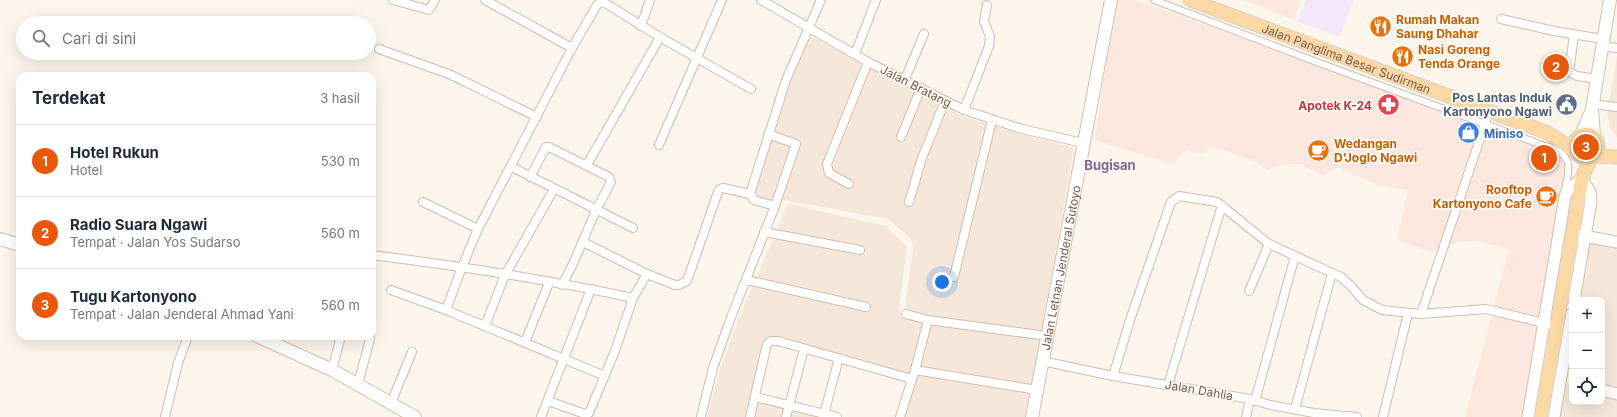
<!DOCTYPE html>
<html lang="id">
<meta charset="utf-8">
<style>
body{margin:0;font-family:Inter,sans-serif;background:#f6f6f7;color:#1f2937}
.controls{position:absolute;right:12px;bottom:12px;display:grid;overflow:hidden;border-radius:8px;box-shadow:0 4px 16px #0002}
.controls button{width:36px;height:36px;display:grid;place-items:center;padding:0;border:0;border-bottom:1px solid #e0e1e3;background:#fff;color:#1f2937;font:20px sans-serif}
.you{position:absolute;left:942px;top:282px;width:14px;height:14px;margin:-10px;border:3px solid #fff;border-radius:50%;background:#1a73e8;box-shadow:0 0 0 6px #1a73e833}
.badge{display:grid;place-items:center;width:26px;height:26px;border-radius:50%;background:#ea580c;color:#fff;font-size:13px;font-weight:700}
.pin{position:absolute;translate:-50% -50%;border:2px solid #fff;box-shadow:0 1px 4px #0006}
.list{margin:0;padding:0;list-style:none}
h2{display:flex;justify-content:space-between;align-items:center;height:52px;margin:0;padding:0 16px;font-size:17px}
h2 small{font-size:13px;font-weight:400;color:#747a83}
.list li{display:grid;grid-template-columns:26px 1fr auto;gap:12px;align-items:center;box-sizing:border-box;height:72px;padding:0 16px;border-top:1px solid #e0e1e3}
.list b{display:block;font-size:15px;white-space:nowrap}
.list p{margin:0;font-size:13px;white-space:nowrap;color:#747a83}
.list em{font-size:13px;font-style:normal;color:#747a83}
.icon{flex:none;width:22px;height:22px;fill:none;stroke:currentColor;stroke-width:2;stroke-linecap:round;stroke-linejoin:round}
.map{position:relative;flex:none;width:1617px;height:417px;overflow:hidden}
.search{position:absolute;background:#fff;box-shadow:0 4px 16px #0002;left:16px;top:16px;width:360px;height:44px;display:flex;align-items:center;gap:10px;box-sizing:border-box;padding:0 14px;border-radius:22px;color:#747a83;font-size:15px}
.panel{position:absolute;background:#fff;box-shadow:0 4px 16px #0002;left:16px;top:72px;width:360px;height:268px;border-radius:12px}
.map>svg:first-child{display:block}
</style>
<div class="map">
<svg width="1617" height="417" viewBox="0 0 1617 417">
<rect width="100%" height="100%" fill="#fdf6ec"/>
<g fill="#f5e8da">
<path d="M811,36L962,116L1018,133L1074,148L1032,385L920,367L930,323L908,313L905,307L913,249L911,239L888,219L784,200L763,199L754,195V191L780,116L790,81Z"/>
<path d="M1617,57V137L1610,127L1607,113Z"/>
<path d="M788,204L886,226L907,247L899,307L900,316L925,322L910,375L769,339L753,397L819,417H707L720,370L738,320Z"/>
<path d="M1587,238L1617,245V387L1602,384V300H1578Z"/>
<path d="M918,373L1032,392L1027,417H904Z"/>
<path d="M1565,383L1572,384V402H1602V389L1617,391V417H1559Z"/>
</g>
<g fill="#fde8e0">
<path d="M1115,0H1136L1552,151L1565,163L1568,169L1526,417H1465L1509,249L1478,241L1458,242L1431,252L1397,240L1408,190L1380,186L1337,167L1323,176L1301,164H1285L1267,170L1255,161L1211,146L1202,154L1186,150L1172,164L1095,140Z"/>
<path d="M1243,0H1301L1294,20Z"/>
</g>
<path fill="#f3e8fa" d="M1306,0H1354L1339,37L1297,21Z"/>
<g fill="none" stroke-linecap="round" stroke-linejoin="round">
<defs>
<path id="pedestrian" d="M1154,0L1322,64L1556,150C1574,158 1568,175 1565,190"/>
<g id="minor">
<path d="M393,0L429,10L435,0"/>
<path d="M485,0L572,48"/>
<path d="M761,0L868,62L964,110L1022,129L1083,143"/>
<path d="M1501,19L1554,31L1603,39"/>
<path d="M641,26L650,0"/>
<path d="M1574,35L1569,72L1577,76L1597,79"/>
<path d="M1602,46L1617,48"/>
<path d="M379,49L449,74L537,117"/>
<path d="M855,54L876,0"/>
<path d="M905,79L924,34"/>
<path d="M1593,104L1617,107"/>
<path d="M964,110L989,46L990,37L984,21L987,5"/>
<path d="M768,134L796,144L775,206"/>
<path d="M901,137L921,88"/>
<path d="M659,145L722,0"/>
<path d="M587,165L660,37"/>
<path d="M512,167L633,228"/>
<path d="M530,177L546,147H549L609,177L611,182L596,210L573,264L562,285"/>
<path d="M849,184L829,173L827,164L868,62"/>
<path d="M423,202L478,229"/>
<path d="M909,202L922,158L945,101"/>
<path d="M764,232L860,250"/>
<path d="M372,255C459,266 547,279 633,298"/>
<path d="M647,274L675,285H679L687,281L718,192L720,189L723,188L750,194"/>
<path d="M954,277L992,120"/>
<path d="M747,280L866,307"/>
<path d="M391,290L446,310"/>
<path d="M1249,291L1269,244"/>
<path d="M906,314L928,320L1047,336"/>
<path d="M1421,314L1489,112"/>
<path d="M485,326L505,275L554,189"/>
<path d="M525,342L549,283"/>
<path d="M1042,361L1113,376L1250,399L1270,405L1314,413L1357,417"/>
<path d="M332,370L341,336"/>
<path d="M915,370L1037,390"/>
<path d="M605,376L446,310L462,267L478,229L572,48L597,5L601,2L605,3L660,37L751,89"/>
<path d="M1113,376L1131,317L1171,202L1179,196L1217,202L1269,244L1341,277L1351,286L1363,300L1382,310L1421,314L1486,309L1548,324"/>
<path d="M358,384L370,339"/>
<path d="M1168,385L1222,205"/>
<path d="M755,397L837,417"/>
<path d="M548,401L585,414L589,413L615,351L633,298L647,274L583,242"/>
<path d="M1255,401L1295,256"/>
<path d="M391,403L412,352"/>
<path d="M1295,409L1332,273"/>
<path d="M824,414L839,358"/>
<path d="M165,417L178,363L188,336"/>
<path d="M541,417L591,289"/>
<path d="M701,417L713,368L730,320L775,206L754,200L750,194L786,80L821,0"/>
<path d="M750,417L767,344L771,341H778L912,379"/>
<path d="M786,417L804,349"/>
<path d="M900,417L915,370L928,320"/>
<path d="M1246,417L1250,399"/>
<path d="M1383,417L1408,313"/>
</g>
<g id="tertiary">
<path d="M1578,235L1617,242"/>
<path d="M1602,390L1617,394"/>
<path d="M1528,417L1565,197L1567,191L1582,178L1590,192L1591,202L1574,300"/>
<path d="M1554,417L1572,314"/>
</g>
<g id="secondary">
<path d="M1581,135L1592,110"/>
<path d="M1594,136L1592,109L1610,0"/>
<path d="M0,239L20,245"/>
<path d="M257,336L332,370L415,417"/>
<path id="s1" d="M1032,417L1111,0"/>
</g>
<g id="primary">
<path id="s2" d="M1190,0L1548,133L1574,150"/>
<circle cx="1586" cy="146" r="12"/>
<path d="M1593,156L1617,157"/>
<path d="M1541,417L1582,178L1591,157"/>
</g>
</defs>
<use href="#pedestrian" stroke="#d1beb0" stroke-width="8"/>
<use href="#minor" stroke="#d1beb0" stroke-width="10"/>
<use href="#tertiary" stroke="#d1beb0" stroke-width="13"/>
<use href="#secondary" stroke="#d6c0b0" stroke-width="14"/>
<use href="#primary" stroke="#dad1cd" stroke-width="15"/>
<use href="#pedestrian" stroke="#fff" stroke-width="6"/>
<use href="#minor" stroke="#fff" stroke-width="8"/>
<use href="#tertiary" stroke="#fff" stroke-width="11"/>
<use href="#secondary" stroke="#fff" stroke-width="12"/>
<use href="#primary" stroke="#fbd9a5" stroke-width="13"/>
</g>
<defs>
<symbol id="restaurant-disc" viewBox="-11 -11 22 22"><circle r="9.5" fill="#e8710a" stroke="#fffaf3"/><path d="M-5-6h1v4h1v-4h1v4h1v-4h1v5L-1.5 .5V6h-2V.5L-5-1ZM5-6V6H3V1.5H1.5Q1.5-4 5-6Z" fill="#fff"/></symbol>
<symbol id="civic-disc" viewBox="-11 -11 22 22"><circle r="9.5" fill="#5c6f8a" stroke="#fffaf3"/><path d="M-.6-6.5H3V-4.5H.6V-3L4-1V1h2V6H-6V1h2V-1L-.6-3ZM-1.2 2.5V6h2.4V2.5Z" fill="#fff"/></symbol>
<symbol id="pharmacy-disc" viewBox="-11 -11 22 22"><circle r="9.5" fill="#e0444e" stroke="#fffaf3"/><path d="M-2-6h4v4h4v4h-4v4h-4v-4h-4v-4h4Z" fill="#fff"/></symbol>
<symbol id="shop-disc" viewBox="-11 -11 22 22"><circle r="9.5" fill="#3f7fe0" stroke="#fffaf3"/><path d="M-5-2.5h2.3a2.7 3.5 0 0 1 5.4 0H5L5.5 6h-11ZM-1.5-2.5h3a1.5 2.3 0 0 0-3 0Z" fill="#fff"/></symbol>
<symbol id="cafe-disc" viewBox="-11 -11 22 22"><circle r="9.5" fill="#e8710a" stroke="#fffaf3"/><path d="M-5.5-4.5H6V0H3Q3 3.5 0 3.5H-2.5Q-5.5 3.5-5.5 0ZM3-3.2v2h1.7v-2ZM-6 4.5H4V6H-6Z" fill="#fff"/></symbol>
</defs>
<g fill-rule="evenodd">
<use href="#restaurant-disc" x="1368" y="14" width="25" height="25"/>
<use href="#restaurant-disc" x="1390" y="44" width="25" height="25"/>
<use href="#civic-disc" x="1554" y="92" width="25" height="25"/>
<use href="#pharmacy-disc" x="1376" y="92" width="25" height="25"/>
<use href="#shop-disc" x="1456" y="120" width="25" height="25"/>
<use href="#cafe-disc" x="1306" y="138" width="25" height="25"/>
<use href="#cafe-disc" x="1534" y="184" width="25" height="25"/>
</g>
<g text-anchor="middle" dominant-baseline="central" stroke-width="3.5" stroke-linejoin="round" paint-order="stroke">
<g font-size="12" font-weight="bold" fill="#c56008" stroke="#fffaf3" text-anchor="start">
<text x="1396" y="19">Rumah Makan<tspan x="1396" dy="14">Saung Dhahar</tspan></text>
<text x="1418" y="49">Nasi Goreng<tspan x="1418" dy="14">Tenda Orange</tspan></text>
<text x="1334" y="143">Wedangan<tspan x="1334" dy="14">D'Joglo Ngawi</tspan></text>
<text x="1532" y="189" text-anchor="end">Rooftop<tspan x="1532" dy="14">Kartonyono Cafe</tspan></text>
</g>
<g font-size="12" fill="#7a5c4d" stroke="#fffaf3">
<text stroke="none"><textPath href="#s2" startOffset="167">Jalan Panglima Besar Sudirman</textPath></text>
<text transform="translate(916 86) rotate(27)">Jalan Bratang</text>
<text stroke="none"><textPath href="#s1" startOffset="152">Jalan Letnan Jenderal Sutoyo</textPath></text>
<text transform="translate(1199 390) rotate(10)">Jalan Dahlia</text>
</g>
<g font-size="12" font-weight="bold" fill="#4e5e75" stroke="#fffaf3" text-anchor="end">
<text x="1552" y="97">Pos Lantas Induk<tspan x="1552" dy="14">Kartonyono Ngawi</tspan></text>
</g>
<g font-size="12" font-weight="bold" fill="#be3a42" stroke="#fffaf3" text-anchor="end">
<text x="1372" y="105">Apotek K-24</text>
</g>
<g font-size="12" font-weight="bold" fill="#366cbe" stroke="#fffaf3" text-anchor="start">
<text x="1484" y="133">Miniso</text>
</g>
<g font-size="13" font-weight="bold" fill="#846695" stroke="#fffaf3">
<text x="1110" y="165">Bugisan</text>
</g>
</g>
</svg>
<div class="controls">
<button>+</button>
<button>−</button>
<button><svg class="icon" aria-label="locate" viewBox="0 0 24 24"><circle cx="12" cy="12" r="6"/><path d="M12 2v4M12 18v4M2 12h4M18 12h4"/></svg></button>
</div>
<div class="you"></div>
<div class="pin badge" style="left:1544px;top:158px">1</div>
<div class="pin badge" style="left:1556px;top:67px">2</div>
<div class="pin badge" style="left:1586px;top:147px">3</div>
<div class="search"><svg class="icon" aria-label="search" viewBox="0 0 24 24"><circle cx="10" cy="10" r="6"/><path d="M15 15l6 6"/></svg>Cari di sini</div>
<section class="panel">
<h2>Terdekat<small>3 hasil</small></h2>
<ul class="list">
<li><span class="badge">1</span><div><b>Hotel Rukun</b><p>Hotel</p></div><em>530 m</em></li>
<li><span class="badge">2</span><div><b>Radio Suara Ngawi</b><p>Tempat · Jalan Yos Sudarso</p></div><em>560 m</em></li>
<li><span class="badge">3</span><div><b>Tugu Kartonyono</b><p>Tempat · Jalan Jenderal Ahmad Yani</p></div><em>560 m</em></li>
</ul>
</section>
</div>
